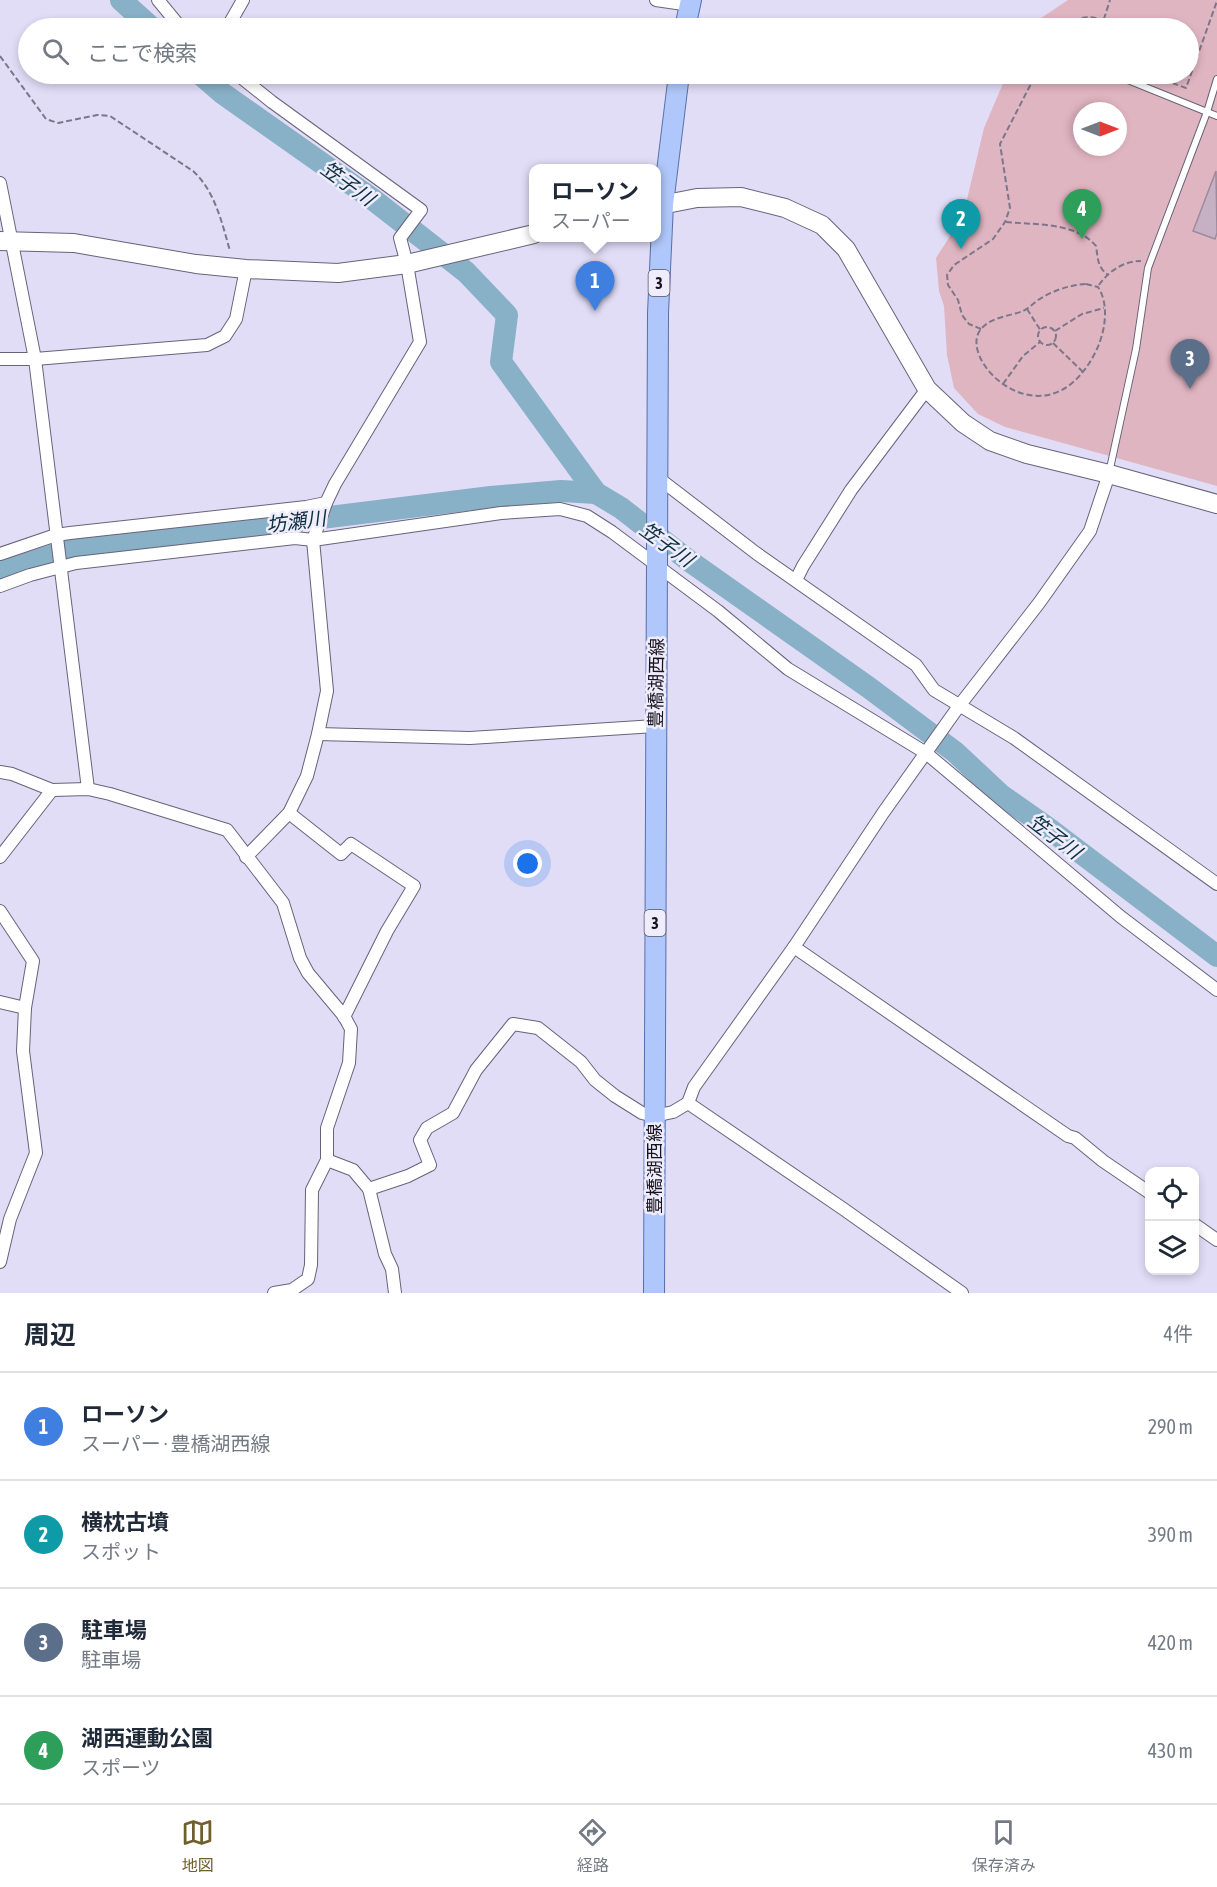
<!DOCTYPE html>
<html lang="ja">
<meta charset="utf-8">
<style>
body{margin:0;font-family:"Asap Condensed","Noto Sans JP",sans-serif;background:#f2f2f3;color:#1f2937}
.controls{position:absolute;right:18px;bottom:18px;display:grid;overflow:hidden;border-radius:12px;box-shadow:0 3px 9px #0003}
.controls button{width:54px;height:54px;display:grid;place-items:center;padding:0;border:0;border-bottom:2px solid #e0e1e3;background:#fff;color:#1f2937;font:30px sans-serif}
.compass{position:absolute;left:1073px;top:102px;width:54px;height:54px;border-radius:50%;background:#fff;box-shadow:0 3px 9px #0003;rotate:90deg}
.you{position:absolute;left:528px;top:864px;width:21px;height:21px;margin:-15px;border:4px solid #fff;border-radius:50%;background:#1a73e8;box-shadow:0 0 0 9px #1a73e833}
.badge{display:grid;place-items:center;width:39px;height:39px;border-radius:50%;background:#6e5f2d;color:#fff;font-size:20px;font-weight:700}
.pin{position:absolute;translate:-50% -50px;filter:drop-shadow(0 2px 3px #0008)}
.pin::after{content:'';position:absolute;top:32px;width:21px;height:18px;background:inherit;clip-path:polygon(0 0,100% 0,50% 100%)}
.popup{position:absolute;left:529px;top:164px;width:132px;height:78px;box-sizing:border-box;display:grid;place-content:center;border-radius:12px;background:#fff;filter:drop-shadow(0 2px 4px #0005);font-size:20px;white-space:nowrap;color:#747a83}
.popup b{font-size:22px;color:#1f2937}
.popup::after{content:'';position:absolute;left:50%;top:100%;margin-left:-12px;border:12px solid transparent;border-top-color:#fff}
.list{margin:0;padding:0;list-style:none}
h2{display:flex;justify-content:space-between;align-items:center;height:78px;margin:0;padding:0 24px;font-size:26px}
h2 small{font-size:20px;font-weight:400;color:#747a83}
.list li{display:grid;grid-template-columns:39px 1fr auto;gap:18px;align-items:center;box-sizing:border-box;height:108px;padding:0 24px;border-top:2px solid #e0e1e3}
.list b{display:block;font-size:22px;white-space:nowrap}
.list p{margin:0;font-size:20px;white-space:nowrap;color:#747a83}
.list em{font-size:20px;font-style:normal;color:#747a83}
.icon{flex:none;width:33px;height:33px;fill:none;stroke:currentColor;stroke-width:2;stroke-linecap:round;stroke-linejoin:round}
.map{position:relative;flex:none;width:1217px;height:1293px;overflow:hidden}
.search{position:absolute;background:#fff;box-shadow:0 3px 9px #0003;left:18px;right:18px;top:18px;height:66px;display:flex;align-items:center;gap:15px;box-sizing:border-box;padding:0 21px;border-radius:33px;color:#747a83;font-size:22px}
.sheet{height:510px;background:#fff}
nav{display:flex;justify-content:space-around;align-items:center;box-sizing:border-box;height:84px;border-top:2px solid #e0e1e3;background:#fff;font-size:16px;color:#747a83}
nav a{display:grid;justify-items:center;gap:3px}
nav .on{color:#6e5f2d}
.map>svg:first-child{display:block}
</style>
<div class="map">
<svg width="1217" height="1293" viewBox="0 0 1217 1293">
<rect width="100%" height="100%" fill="#e2ddf7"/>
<path fill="#e0b5c2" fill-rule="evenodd" d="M1068,0H1217V486L1005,427L978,414L954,388L947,355L944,306L939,291L936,258L963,216L984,128L1007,74H1188V28H1026ZM1082,111H1118V147H1082Z"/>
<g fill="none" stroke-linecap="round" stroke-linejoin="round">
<g stroke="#88b0c6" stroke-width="22">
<path d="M121,0L152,28"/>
<path d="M200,74L222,93L371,198L466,272L507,315L501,362L596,493L621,508L688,560L868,687L955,752L1001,795L1048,828L1217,956"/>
<path d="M0,572L70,550L111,544L491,497L561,491L596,493"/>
</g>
</g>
<path fill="#c5b0c4" stroke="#9e8a9d" stroke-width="1.5" d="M1216,171L1217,233L1215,239L1193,231Z"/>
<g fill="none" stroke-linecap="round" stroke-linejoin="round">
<defs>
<g id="lane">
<path d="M1217,79L1207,112L1217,116"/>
<path d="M1109,473L1136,349L1148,268L1207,112L1113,74"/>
</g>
<g id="street">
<path d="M158,0L181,28"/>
<path d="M656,0L690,5"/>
<path d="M227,28L243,0"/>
<path d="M237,74L272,102L421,210L400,238L407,264L420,342L335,484L326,503L313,540L327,691L318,734L307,776L289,813L246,857"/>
<path d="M0,183L35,359L88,789"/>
<path d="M0,359H35L207,345L225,336L236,319L246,269"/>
<path d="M657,477L756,553L916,665L934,690L1014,738L1217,884"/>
<path d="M0,554L56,535L70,533L306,507L326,503"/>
<path d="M796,580L803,566L851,490L927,389"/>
<path d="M0,586L30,575L76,563L295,538L313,540L501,513L560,509L587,516L612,532L718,611L788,669L926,753L1121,917L1217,990"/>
<path d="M318,734L470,738L655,726"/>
<path d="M0,772L12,774L52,790L88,789L110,794L227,830L283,903L300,958L308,973L344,1016L351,1029L349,1063L327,1128V1160L312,1190L311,1265L308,1279L292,1290L274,1293"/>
<path d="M289,813L341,854L351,844L414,886L387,931L344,1017"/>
<path d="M0,857L52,790"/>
<path d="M0,911L33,961L25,1008L23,1051L36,1153L10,1219L0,1262"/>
<path d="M794,947L1068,1136L1075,1138L1103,1161L1150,1193"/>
<path d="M0,1002L25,1008"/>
<path d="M688,1103L842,1208L962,1293"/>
<path d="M327,1160L353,1170L369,1189L385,1254L392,1269L395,1293"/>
<path d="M369,1189L408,1176L430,1165L420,1140L427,1128L453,1113L476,1070L513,1024L538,1028L581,1062L595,1080L615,1096L642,1113L654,1116L673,1112L688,1103L694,1087L794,947L883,813L959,706L1039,603L1090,531L1109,474"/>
<path d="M1194,1224L1217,1240"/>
</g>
<g id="secondary">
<path d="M656,206L697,198L741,197L785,208L822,225L846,249L927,389L963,423L990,441L1027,454L1109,474L1217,504"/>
<path d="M0,241L74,243L196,264L246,269L338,273L407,264L534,234"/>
</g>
<g id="primary">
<path d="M685,28L691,0"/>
<path d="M654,1293L658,313L663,204L679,74"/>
</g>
</defs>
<use href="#lane" stroke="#686379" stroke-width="8"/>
<use href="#street" stroke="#686379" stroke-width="14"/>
<use href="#secondary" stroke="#686379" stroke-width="20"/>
<use href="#primary" stroke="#5770ab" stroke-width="22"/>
<g stroke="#7b7789" stroke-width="2" stroke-dasharray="6 3" stroke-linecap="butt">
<path d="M1067,28C1078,16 1088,15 1103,20"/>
<path d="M1101,28L1110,0"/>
<path d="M0,56L46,119L58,123L97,115L110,116L193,171C215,191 222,223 230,251"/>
<path d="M1147,74L1186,88L1217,1"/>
<path d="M1006,222C1035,225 1076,222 1096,246C1098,258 1097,267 1108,275"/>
<path d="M1086,284L1098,287C1110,305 1105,334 1095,353C1046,448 955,360 981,329C991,317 1010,316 1023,311C1029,308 1033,304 1038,300C1052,291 1069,285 1086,284Z"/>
<path d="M1099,285C1109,271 1123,261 1141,261"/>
<path d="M1027,309L1041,331"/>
<circle cx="1047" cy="336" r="9"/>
<path d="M981,329L969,324L962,315L958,300L948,285L947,275L954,265L993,239L1005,222L1010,208L1000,144L1036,74"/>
<path d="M1055,331L1082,314L1104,308"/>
<path d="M1053,343L1083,372"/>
<path d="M1003,384L1023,356L1040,342"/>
</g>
<use href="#lane" stroke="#fff" stroke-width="6"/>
<use href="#street" stroke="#fff" stroke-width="12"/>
<use href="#secondary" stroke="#fff" stroke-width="18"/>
<use href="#primary" stroke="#afc7fa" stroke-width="20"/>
</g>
<g text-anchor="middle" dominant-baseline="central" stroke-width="5" stroke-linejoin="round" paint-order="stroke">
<g fill="#efecfb" stroke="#585560" stroke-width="1.5">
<rect x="648.5" y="270" width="21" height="26" rx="4.5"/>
<rect x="644.5" y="910" width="21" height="26" rx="4.5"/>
</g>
<g font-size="16" font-weight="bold" fill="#17141d">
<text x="659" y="283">3</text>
<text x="655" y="923">3</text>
</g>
<g font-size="18" fill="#17141d" stroke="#efecfb">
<text transform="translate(656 683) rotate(-89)">豊橋湖西線</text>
<text transform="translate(654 1169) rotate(-90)">豊橋湖西線</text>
</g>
<g font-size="20" font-style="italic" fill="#0b2f3f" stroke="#efecfb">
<text transform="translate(348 183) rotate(36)">笠子川</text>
<text transform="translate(296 521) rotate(-7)">坊瀬川</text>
<text transform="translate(667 544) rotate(36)">笠子川</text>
<text transform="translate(1055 836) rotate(37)">笠子川</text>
</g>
</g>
</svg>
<div class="controls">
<button><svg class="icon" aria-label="locate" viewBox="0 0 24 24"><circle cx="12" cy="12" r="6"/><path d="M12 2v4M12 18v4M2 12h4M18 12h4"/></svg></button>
<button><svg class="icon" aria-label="layers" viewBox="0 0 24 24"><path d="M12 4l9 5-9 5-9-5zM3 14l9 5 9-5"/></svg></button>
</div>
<svg class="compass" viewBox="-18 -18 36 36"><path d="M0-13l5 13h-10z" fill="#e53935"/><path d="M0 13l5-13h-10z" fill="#747a83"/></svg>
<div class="you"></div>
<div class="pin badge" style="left:595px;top:311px;background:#3f7fe0">1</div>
<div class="popup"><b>ローソン</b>スーパー</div>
<div class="pin badge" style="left:961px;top:249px;background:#0f9aa8">2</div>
<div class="pin badge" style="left:1190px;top:389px;background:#5c6f8a">3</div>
<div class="pin badge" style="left:1082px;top:239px;background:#2e9e5b">4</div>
<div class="search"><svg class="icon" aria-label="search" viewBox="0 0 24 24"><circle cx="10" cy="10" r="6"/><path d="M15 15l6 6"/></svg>ここで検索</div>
</div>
<section class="sheet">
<h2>周辺<small>4件</small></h2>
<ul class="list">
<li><span class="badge" style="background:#3f7fe0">1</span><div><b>ローソン</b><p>スーパー · 豊橋湖西線</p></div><em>290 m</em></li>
<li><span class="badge" style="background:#0f9aa8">2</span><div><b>横枕古墳</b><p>スポット</p></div><em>390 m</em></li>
<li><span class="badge" style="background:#5c6f8a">3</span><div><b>駐車場</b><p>駐車場</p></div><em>420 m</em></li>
<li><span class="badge" style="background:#2e9e5b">4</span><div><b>湖西運動公園</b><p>スポーツ</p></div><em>430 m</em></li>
</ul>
</section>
<nav>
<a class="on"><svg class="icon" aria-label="map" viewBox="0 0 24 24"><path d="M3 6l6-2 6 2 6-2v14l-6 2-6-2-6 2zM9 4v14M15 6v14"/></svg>地図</a>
<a><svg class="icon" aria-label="directions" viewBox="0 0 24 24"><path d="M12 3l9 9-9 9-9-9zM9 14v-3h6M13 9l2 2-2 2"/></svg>経路</a>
<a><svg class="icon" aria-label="saved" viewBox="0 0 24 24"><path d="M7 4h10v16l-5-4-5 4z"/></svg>保存済み</a>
</nav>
